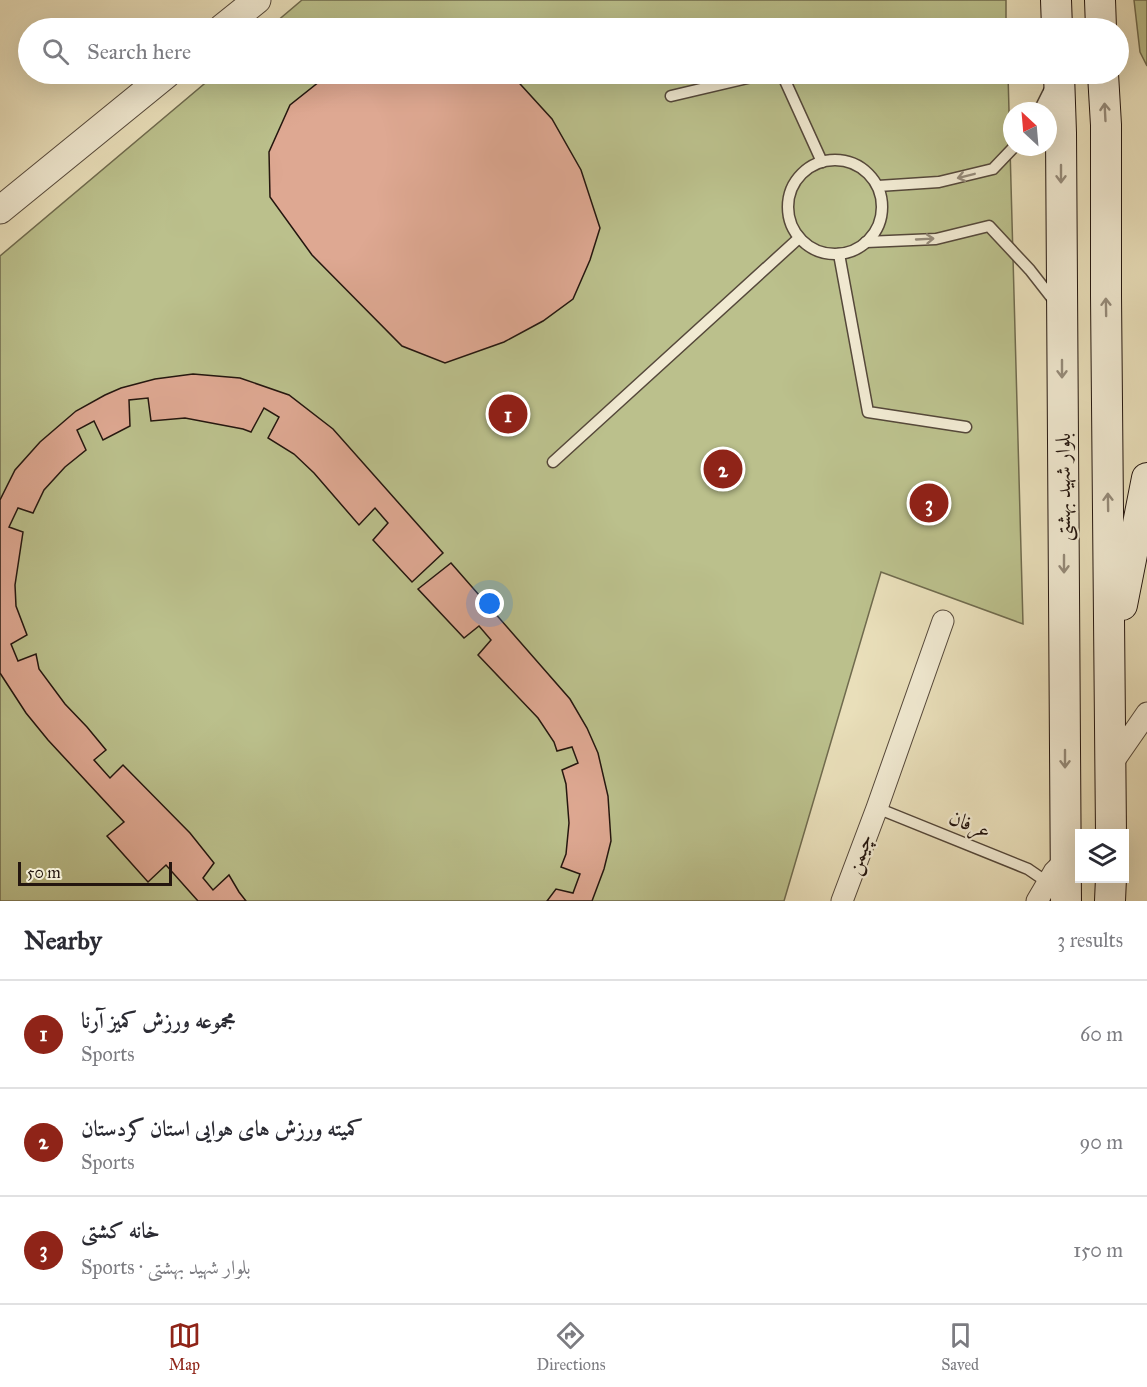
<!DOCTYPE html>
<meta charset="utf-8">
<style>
body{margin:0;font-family:"IM FELL Great Primer",Amiri,serif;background:#f7f7f7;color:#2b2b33}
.controls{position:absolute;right:18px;bottom:18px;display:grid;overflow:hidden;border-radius:0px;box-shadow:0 6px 24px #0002}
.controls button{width:54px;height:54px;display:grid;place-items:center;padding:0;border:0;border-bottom:2px solid #e1e1e2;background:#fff;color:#2b2b33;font:30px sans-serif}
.compass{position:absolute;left:1003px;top:102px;width:54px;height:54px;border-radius:50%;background:#fff;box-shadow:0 6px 24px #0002;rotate:334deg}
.scale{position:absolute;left:18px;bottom:15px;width:154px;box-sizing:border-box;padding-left:6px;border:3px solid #24160f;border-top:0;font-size:16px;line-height:21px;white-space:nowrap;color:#24160f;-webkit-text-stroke:4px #f1ead2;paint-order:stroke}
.you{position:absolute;left:490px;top:604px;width:21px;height:21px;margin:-15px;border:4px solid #fff;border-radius:50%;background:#1a73e8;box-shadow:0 0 0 9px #1a73e833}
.badge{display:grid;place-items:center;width:39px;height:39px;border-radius:50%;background:#8f2418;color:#fff;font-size:20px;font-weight:700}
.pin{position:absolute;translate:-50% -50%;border:3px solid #fff;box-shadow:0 2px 6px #0006}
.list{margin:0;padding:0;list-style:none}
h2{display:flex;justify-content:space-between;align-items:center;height:78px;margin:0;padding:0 24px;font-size:26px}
h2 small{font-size:20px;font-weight:400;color:#7c7c81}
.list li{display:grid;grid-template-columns:39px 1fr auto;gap:18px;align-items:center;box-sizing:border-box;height:108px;padding:0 24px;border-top:2px solid #e1e1e2}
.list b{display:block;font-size:22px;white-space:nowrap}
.list p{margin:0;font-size:20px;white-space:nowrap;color:#7c7c81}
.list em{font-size:20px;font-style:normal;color:#7c7c81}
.icon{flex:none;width:33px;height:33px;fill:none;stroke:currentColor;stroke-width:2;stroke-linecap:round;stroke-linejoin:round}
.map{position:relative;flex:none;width:1147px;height:901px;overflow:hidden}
.search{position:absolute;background:#fff;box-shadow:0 6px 24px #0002;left:18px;right:18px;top:18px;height:66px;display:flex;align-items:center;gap:15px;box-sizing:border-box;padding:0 21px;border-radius:33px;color:#7c7c81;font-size:22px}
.sheet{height:402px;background:#fff}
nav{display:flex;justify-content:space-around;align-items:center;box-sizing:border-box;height:84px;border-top:2px solid #e1e1e2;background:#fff;font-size:16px;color:#7c7c81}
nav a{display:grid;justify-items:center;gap:3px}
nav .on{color:#8f2418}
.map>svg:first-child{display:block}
</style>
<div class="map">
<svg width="1147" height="901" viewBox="0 0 1147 901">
<rect width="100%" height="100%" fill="#e9dfba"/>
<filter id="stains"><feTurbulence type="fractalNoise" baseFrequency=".00333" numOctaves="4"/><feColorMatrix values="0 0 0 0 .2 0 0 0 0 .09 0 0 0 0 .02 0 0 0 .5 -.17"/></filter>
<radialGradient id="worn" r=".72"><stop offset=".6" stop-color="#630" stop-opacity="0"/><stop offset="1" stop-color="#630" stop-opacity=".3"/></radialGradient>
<g fill="#bbc08c" stroke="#706b4e" stroke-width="1.5">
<path d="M302,0H1006V28H269Z"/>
<path d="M1134,0H1147V66L1140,52Z"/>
<path d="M216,74H1008L1023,624L881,572L784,901H0V256Z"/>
</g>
<g fill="#dea892" stroke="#24160f" stroke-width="1.5">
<path d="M424,21L454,28H400Z"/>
<path d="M329,74H511L552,119L581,170L600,228L590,260L573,299L543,321L504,342L445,363L402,346L312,255L270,197L269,152L290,105Z"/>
<path d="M193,374L240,378L289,395L333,429L443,553L412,582L373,540L388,523L375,508L359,525L314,473L294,454L268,438L279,417L264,408L251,432L243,429L185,418L151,421L148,398L129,400L130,426L103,440L94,421L77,430L86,450L65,467L44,490L33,513L18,508L9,527L23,532L15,585L16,606L27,635L11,644L18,661L36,654L39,669L65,704L87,727L106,750L94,760L110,778L123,765L190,833L214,863L203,878L213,890L229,875L239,892L246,901H198L166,865L148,882L107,836L124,822L48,740L26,713L0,673V500L15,470L40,442L76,411L105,395L121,388L155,379Z"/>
<path d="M451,563L570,699L587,728L598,753L608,796L611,841L604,869L592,901H547L556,889L573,893L580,874L561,867L566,854L569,823L566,784L562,770L578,763L572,747L557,751L554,742L538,718L478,655L491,640L479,626L464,638L418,589Z"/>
</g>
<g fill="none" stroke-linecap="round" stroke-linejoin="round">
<defs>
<g id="service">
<path d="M782,74L822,162"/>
<path d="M671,96L764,74"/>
<path d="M1039,111L1051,87"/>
<circle cx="835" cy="207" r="47"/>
<path d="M878,186L939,182L993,169L1014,147"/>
<path d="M866,242L936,239L989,226L1030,270L1055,302"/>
<path d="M839,254L868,412L966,427"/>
<path d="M553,462L799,238"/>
<path d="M877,808L1028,869L1047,882"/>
</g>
<g id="minor">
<path d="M1111,765L1147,713"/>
<path d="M842,901L877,808L943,621"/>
<path d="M1037,901L1054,872L1066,860"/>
</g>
<g id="tertiary">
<path d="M222,28L257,0"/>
<path d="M0,210L167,74"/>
</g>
<g id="secondary">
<path d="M1056,0L1057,28"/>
<path d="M1100,0L1101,28"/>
<path d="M1059,74L1061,133L1066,901"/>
<path d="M1103,74L1106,125V296L1111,834"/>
<path d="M1122,605L1147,478"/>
<path d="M1110,901L1111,878"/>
</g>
</defs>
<use href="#service" stroke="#55483a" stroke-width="13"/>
<use href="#minor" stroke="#55483a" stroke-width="23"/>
<use href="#tertiary" stroke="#55483a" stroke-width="29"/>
<use href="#secondary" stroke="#24160f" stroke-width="32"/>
<use href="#service" stroke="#f1ead2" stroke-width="10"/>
<use href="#minor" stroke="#f1ead2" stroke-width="21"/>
<use href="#tertiary" stroke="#f1ead2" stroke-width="27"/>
<use href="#secondary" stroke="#f1ead2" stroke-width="30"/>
</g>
<defs><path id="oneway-shaft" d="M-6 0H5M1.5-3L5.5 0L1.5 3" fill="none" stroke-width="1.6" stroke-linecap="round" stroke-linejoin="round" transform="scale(1.5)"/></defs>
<g stroke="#958b7a">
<use href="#oneway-shaft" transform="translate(1105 112) rotate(-93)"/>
<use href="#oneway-shaft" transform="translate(1061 174) rotate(90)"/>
<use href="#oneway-shaft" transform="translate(966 176) rotate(166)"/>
<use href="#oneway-shaft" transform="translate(925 239) rotate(-3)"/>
<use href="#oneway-shaft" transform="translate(1106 307) rotate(-91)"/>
<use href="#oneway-shaft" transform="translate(1062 369) rotate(90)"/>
<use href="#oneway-shaft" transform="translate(1108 502) rotate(-91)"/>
<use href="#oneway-shaft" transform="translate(1064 564) rotate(90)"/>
<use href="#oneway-shaft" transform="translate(1065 759) rotate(90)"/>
</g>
<g text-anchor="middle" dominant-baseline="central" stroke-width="4.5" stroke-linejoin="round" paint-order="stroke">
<g font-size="21" fill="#24160f" stroke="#f1ead2">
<text transform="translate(1063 487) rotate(-90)">بلوار شهید بهشتی</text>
<text transform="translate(970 824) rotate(22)">عرفان</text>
<text transform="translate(859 854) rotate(-70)">چیمن</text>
</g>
</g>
<rect width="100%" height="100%" filter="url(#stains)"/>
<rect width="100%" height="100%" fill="url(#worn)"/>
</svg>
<div class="controls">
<button><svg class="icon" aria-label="layers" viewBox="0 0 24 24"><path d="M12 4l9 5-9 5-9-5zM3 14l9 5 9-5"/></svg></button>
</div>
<svg class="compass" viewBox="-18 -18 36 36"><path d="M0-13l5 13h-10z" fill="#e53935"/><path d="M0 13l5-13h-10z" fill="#7c7c81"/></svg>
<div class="scale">50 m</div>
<div class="you"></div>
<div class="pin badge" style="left:508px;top:414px">1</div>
<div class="pin badge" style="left:723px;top:469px">2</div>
<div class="pin badge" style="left:929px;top:503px">3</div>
<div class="search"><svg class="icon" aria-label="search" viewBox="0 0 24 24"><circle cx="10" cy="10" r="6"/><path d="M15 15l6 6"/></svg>Search here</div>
</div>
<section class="sheet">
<h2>Nearby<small>3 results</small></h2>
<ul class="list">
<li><span class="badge">1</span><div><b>مجموعه ورزش کمیز آرنا</b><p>Sports</p></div><em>60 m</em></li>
<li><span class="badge">2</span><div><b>کمیته ورزش های هوایی استان کردستان</b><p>Sports</p></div><em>90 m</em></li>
<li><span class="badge">3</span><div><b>خانه کشتی</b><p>Sports · بلوار شهید بهشتی</p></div><em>150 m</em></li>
</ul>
</section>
<nav>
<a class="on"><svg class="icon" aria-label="map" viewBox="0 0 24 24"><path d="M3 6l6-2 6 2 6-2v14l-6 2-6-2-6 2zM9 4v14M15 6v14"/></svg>Map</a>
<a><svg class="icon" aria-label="directions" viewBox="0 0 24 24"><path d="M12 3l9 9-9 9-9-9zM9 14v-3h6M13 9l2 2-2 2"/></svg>Directions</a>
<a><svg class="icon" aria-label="saved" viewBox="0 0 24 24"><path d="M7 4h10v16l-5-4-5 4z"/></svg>Saved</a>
</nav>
